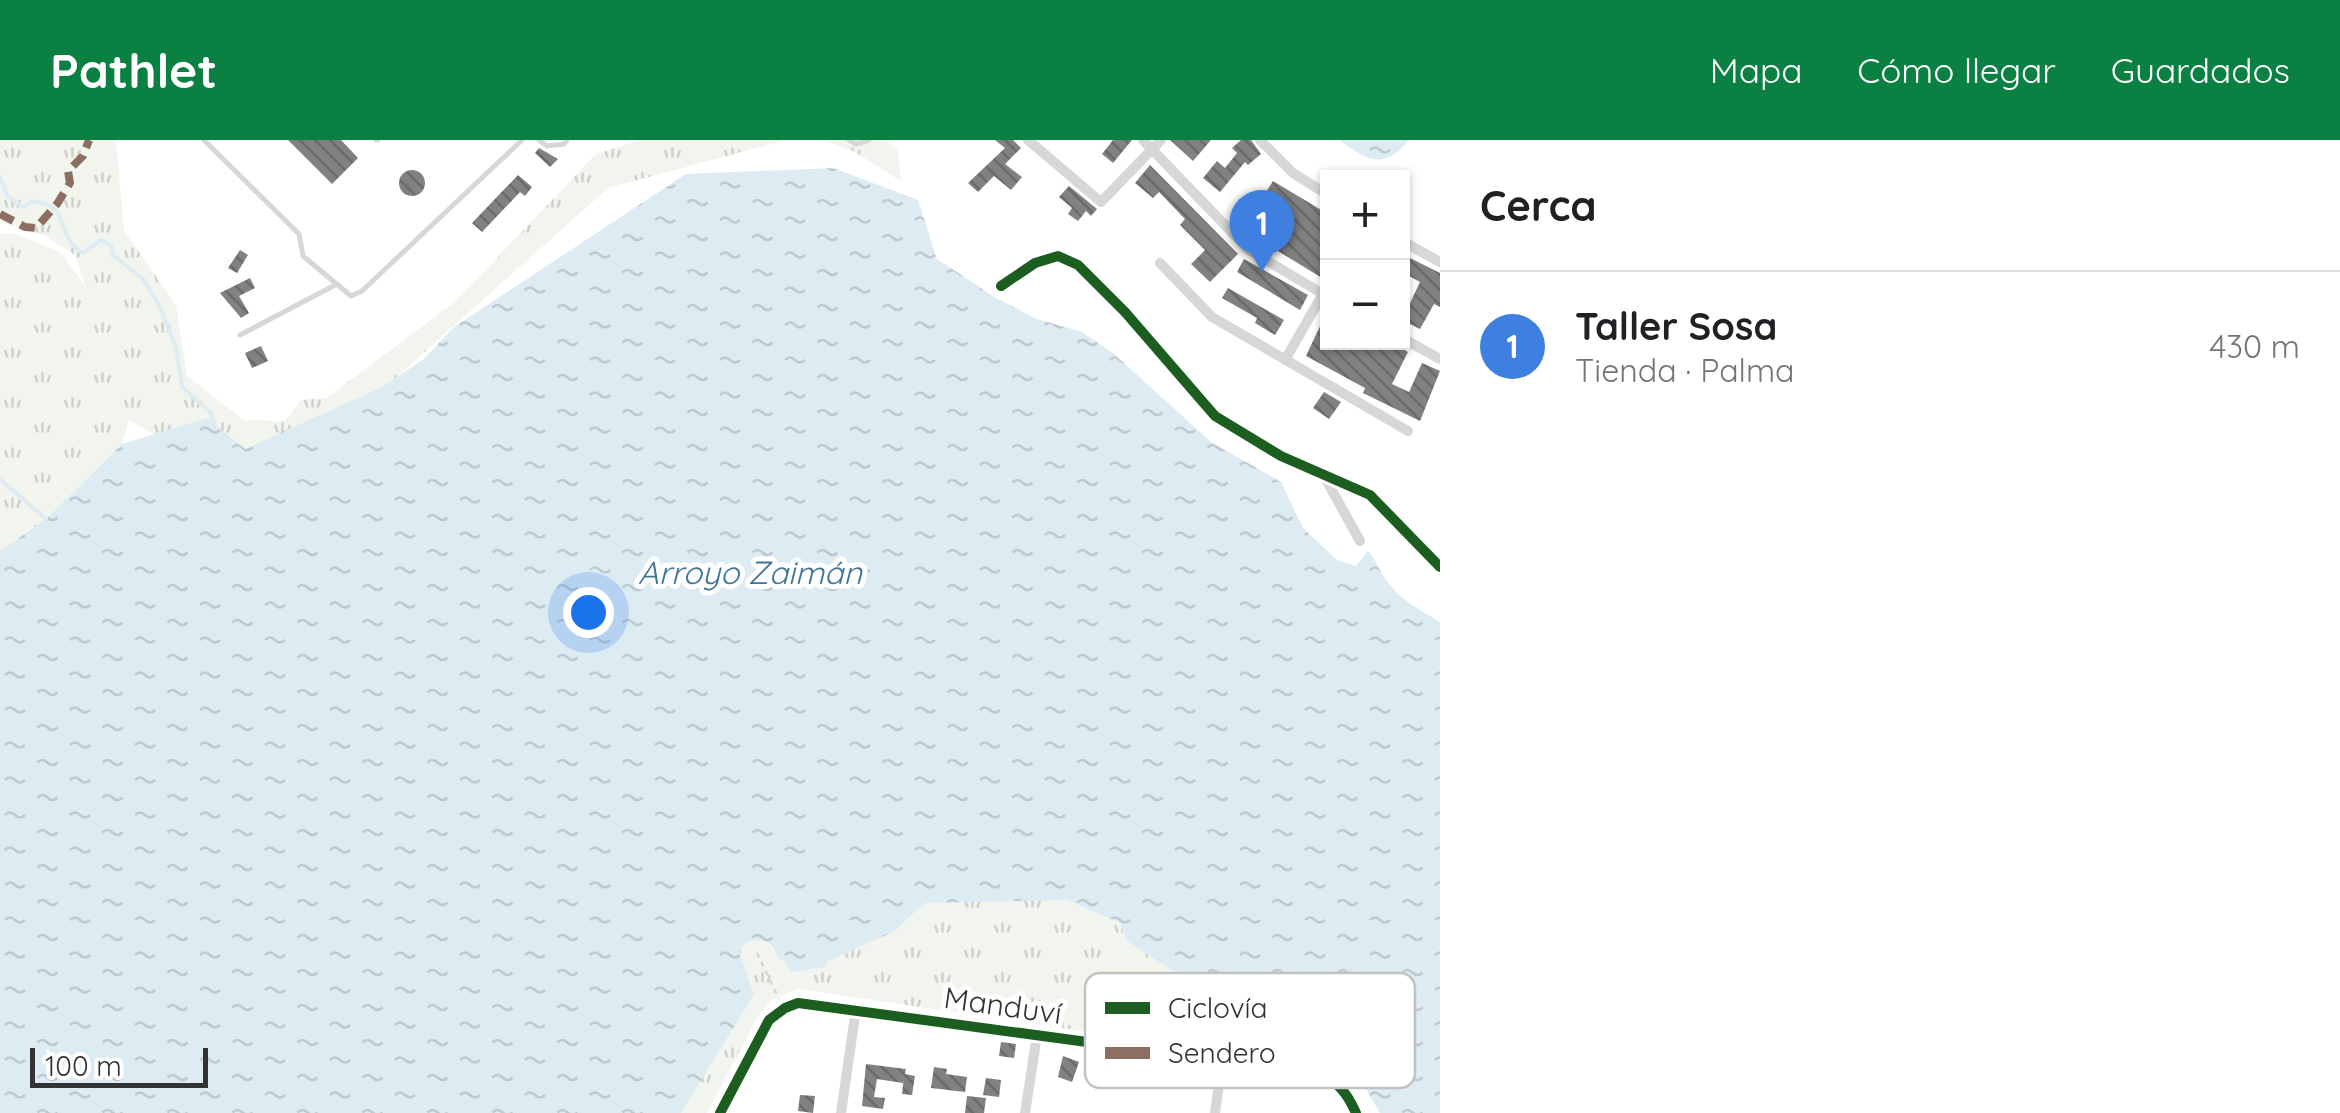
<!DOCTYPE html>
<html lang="es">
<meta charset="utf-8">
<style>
body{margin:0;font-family:Quicksand,sans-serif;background:#f6f6f6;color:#202124}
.controls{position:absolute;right:30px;top:30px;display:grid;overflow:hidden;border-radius:0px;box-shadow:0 2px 8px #0004}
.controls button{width:90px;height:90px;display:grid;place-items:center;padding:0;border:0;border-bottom:2px solid #e0e0e0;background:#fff;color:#202124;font:50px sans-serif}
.scale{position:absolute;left:30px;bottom:25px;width:178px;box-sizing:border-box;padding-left:10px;border:5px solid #333;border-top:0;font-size:28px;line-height:35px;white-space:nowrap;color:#333;-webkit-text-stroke:8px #fff;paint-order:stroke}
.you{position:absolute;left:588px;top:472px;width:35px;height:35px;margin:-25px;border:8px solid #fff;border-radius:50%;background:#1a73e8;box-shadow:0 0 0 15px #1a73e833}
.badge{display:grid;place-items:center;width:65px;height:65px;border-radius:50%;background:#0b8043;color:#fff;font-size:32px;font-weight:700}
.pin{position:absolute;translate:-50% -82px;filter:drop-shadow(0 2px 5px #0008)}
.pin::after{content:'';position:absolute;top:52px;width:35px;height:30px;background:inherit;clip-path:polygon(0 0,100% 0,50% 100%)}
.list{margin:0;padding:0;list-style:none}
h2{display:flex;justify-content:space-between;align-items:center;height:130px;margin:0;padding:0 40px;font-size:42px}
h2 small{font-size:32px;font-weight:400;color:#757577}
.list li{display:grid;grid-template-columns:65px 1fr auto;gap:30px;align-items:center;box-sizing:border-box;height:150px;padding:0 40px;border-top:2px solid #e0e0e0}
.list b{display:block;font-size:38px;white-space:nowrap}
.list p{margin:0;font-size:32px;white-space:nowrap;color:#757577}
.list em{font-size:32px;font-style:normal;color:#757577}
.map{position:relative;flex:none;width:1440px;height:973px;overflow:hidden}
header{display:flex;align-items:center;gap:60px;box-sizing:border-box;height:140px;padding:0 50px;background:#0b8043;color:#fff}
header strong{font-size:48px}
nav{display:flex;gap:55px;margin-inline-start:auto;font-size:35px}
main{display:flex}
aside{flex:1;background:#fff}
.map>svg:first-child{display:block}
</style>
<header>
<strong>Pathlet</strong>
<nav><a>Mapa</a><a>Cómo llegar</a><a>Guardados</a></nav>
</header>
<main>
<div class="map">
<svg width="1440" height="973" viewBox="0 0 1440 973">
<defs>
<pattern id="grass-tufts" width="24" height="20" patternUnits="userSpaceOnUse" patternTransform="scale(2.5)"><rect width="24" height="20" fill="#f1f5ed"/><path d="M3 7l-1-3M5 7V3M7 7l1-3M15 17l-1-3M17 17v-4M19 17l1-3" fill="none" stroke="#cfd2cc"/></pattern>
<pattern id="water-ripples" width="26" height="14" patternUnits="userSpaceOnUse" patternTransform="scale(2.5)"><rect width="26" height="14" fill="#ddebf3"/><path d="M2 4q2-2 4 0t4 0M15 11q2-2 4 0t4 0" fill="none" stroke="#becad1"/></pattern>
<pattern id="building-back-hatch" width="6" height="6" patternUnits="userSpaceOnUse" patternTransform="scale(2.5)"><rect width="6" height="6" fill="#818181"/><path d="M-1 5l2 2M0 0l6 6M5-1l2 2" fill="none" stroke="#6a6a6a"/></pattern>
</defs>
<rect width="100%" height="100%" fill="#fff"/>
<g fill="url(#grass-tufts)">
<path d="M0,0H116L124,90L176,165L187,236L244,280L285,281L301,260L326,258L454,163L596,14L640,0H786L608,48L325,301L188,314L129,280L122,304L46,379L0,411V94H17L61,113L86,148L75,115L43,95L0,82Z"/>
<path d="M822,0H887L898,11L901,41L853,11Z"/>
<path d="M953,760H1067L1120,783L1127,801L1171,830L1203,838L1271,867L1294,863L1309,869V895L1317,911L1305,919L1275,913L1256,899L1244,901L1230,913L798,849L771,860L757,878L707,973H681L754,856L739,812L746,802L760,798L768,801L778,819L823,827L828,821L893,792L925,763Z"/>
</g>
<g fill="url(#water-ripples)">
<path d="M1339,0H1409C1383,31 1368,21 1339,0Z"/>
<path d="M833,28L918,60L937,119L996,158L1037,179L1082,192L1114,214L1211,302L1281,342L1303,388L1337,420L1356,426L1368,411C1377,420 1378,430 1386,440C1403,462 1417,468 1440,482V973H1380L1366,949L1367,912L1348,896L1330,912L1317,911L1309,895L1308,869L1294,863L1271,868L1203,838L1171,830L1127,801L1120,783L1067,760L925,763L893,792L828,821L824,827L792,832L784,820L778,819C772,801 764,797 746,802L739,812L754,855L681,973H0V411L46,379L122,304L207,278L245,309L382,247L424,219L454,187L686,34Z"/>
</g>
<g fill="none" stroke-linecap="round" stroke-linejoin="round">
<g stroke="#ddebf3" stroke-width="4">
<path d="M0,37L8,57L24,67L32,61C74,65 53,96 83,113L101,100L111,106L113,115L144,140L160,167L176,207L182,247L211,273L215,286"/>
<path d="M0,339L46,379"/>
</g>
</g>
<g fill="url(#building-back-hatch)">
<path d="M288,0H341L358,18L332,44Z"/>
<path d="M995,0H1013L1021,8L1005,24L1022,37L1011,50L994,36L978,52L968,43L1005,8Z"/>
<path d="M1113,0H1132L1113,23L1102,14Z"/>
<path d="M1170,0H1211L1193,21Z"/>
<path d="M1241,0H1251L1261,14L1248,25L1245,22L1220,52L1203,38L1217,21L1225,28L1237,13L1232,8Z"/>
<path d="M539,8L558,19L550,27L535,13Z"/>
<path d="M1150,25L1238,114L1210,142L1191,124L1205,110L1180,85L1185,79L1159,52L1153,58L1135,43Z"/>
<circle cx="412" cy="43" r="13"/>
<path d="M518,35L532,47L525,56L520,52L482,92L472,83Z"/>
<path d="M1273,41L1328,74V128L1322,138L1260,100L1263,95L1246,84Z"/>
<path d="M1069,46L1097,69L1091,76L1086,71L1078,81L1068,74L1072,68L1059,57Z"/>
<path d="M240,110L248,115L237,133L228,128Z"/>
<path d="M1402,114L1440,133V167L1434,164L1420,189L1402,180L1420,142L1402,132Z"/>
<path d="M1244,119L1308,155L1300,170L1237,132Z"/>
<path d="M250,138L255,148L239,156L249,173L241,178L220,153Z"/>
<path d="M1228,148L1284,180L1275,195L1255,183L1257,178L1222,158Z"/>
<path d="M1328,169V202H1391L1408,212L1392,244L1409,252L1422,223L1440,231L1420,281L1363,253L1365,248L1306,216Z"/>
<path d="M261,206L268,221L252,228L245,213Z"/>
<path d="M1324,252L1341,262L1329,279L1313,268Z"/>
<path d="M1001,902L1016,904L1014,918L999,916Z"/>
<path d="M1063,916L1079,922L1072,942L1058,937Z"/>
<path d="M866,924L906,929L905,934L915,936L912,955L902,954L904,936L903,943L877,939L874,957L885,958L883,969L862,966Z"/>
<path d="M934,927L947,929L946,934L967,937L965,952L931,948Z"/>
<path d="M986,938L1001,940L999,957L983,955Z"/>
<path d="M800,955L815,956L813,973L798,971Z"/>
<path d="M967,956L986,958L984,973H965Z"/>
</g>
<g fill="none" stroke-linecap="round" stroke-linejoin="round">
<g stroke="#d6d6d6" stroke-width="2.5" stroke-dasharray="5 5" stroke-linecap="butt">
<path d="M757,813L779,859"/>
<path d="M1134,896L1303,915C1325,922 1334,921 1349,902L1357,908L1350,924L1356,949"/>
<path d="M1354,904L1374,875"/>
</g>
<g stroke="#d7d7d7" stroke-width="5">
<path d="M204,0L299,94L303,116L351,156L362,151L522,0"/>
<path d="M376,0H378"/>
<path d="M539,0L547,6L564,4L567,0"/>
<path d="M849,0L856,4L869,0"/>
<path d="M240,195L337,144"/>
</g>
<g stroke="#d7d7d7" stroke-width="10">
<path d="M1028,0L1101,62L1161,0"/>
<path d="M1143,0L1249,110L1328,157"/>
<path d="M1260,0L1293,33L1328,55"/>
<path d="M1402,101L1440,122"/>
<path d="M1160,123L1212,177L1408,291"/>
<path d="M1001,146L1035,123L1058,116L1078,125L1125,172L1215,276L1281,316L1370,355L1440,427"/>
<path d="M1402,198L1440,219"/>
<path d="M1285,220L1328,145"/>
<path d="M1324,336L1360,401"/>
<path d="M720,973L769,880L785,868L798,863L1317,933C1338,941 1347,953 1356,973"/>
<path d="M841,973L856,869"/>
<path d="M1025,973L1037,895"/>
<path d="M1215,973L1222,921"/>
</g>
<path stroke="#8d6e63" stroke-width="8" stroke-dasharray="15 8" stroke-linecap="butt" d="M0,74L25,87L36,88L57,64L70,43L68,31L83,16L89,0"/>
<defs>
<g id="cycleway">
<path d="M1001,146L1035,123L1058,116L1078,125L1125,172L1215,276L1281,316L1370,355L1440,427"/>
<path d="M720,973L769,880L785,868L798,863L1317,933C1338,941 1347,953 1356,973"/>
</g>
</defs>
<use href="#cycleway" stroke="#fff" stroke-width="16"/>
<use href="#cycleway" stroke="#1b5e20" stroke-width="10"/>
</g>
<g text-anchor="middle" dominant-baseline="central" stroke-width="10" stroke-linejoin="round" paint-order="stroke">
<g font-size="30" fill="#333" stroke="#fff">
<text transform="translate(1003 865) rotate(8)">Manduví</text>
</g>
<g font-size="32" font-style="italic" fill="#3f7597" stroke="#fff">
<text x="750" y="432">Arroyo Zaimán</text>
</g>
</g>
<rect x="1085" y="833" width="330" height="115" rx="15" fill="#fff" stroke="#c2c2c2" stroke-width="2.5"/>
<rect x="1105" y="862" width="45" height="12" fill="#1b5e20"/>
<rect x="1105" y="907" width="45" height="12" fill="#8d6e63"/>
<g font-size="28" fill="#333">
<text x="1168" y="878">Ciclovía</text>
<text x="1168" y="923">Sendero</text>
</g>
</svg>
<div class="controls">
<button>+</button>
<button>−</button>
</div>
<div class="scale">100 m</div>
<div class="you"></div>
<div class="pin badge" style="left:1262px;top:132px;background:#3f7fe0">1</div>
</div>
<aside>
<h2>Cerca<small></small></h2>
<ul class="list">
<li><span class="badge" style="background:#3f7fe0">1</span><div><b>Taller Sosa</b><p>Tienda · Palma</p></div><em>430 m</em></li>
</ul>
</aside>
</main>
